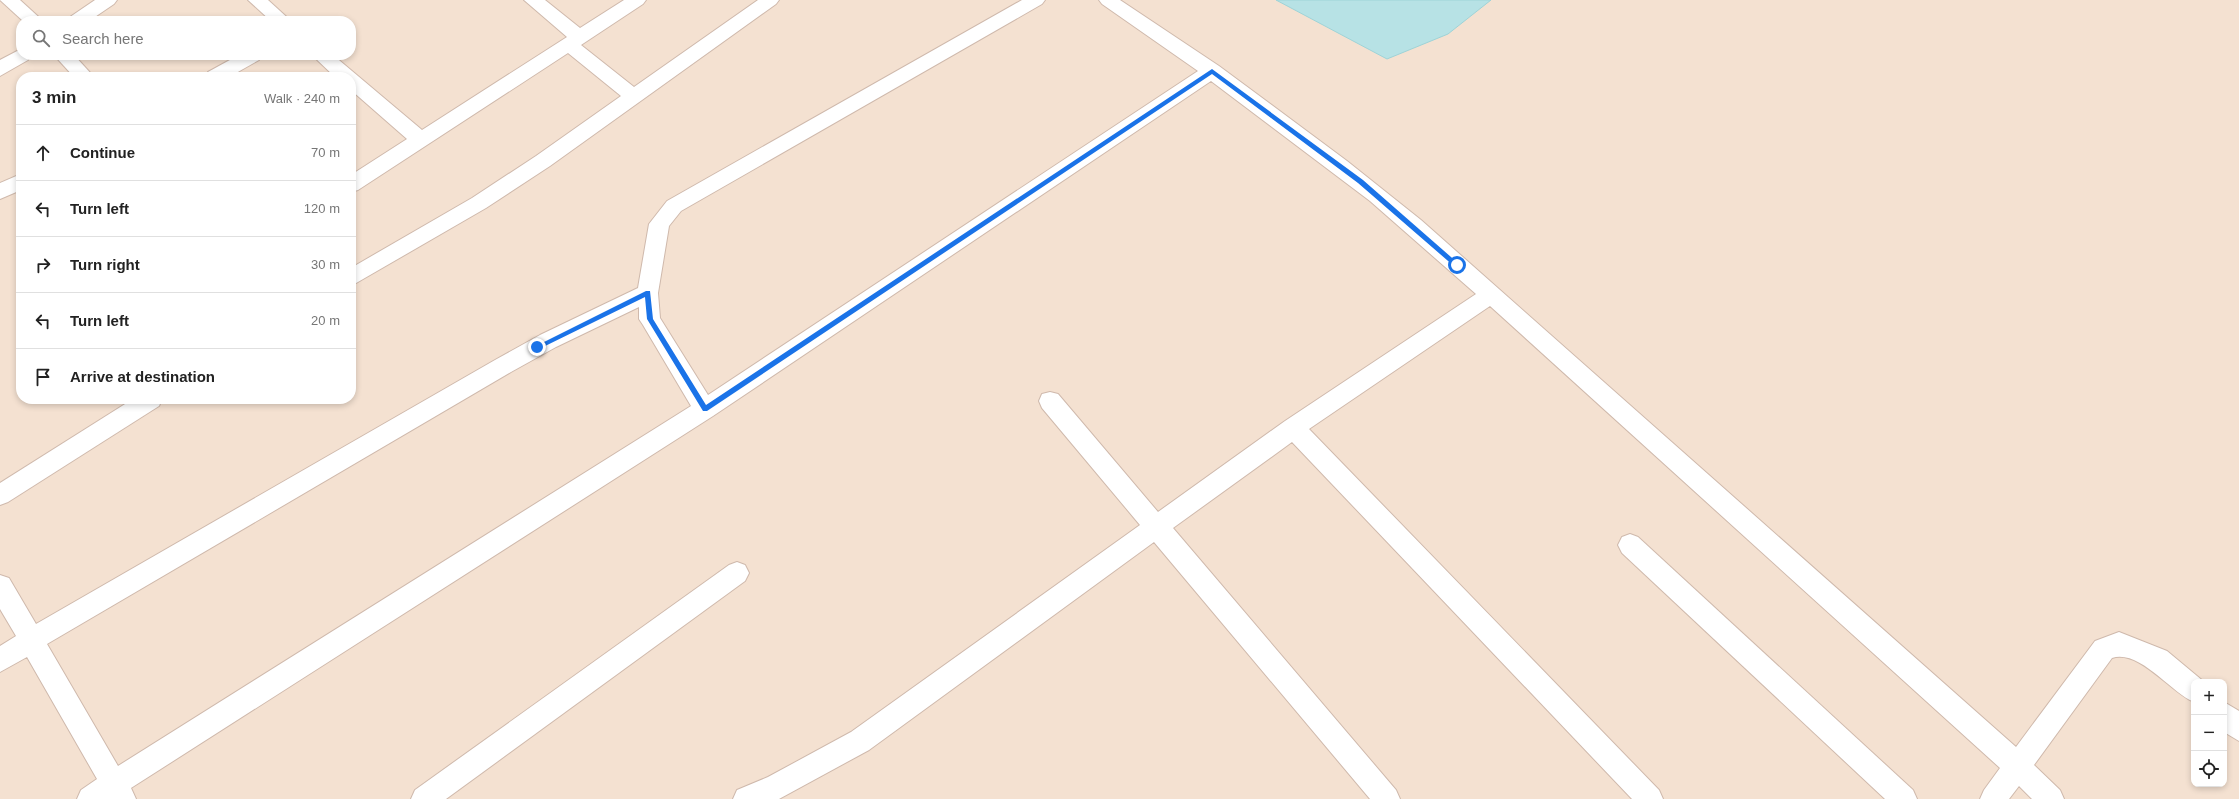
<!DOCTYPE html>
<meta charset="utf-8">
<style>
body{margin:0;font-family:Arial,sans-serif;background:#f6f6f6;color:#222}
.controls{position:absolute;right:12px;bottom:12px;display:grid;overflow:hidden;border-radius:8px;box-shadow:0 2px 6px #0003}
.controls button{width:36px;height:36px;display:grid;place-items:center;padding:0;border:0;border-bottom:1px solid #e0e0e0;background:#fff;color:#222;font:20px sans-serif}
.stop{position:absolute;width:12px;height:12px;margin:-9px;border:3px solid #1a73e8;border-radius:50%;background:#fff}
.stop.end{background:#1a73e8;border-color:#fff;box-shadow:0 1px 4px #0008}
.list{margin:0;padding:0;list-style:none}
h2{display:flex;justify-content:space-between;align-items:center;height:52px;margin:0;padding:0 16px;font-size:17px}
h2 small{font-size:13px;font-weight:400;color:#767676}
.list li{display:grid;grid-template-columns:26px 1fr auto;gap:12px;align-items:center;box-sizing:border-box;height:56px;padding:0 16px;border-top:1px solid #e0e0e0}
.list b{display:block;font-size:15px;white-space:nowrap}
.list em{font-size:13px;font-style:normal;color:#767676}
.icon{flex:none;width:22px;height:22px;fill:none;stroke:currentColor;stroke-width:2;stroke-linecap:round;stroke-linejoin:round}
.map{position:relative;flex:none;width:2239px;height:799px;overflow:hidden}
.search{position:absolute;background:#fff;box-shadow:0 2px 6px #0003;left:16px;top:16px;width:340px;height:44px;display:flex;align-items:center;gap:10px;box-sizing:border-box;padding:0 14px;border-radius:16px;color:#767676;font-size:15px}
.panel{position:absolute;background:#fff;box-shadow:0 2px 6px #0003;left:16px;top:72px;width:340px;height:332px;border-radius:16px}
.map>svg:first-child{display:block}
</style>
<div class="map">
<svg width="2239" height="799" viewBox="0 0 2239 799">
<rect width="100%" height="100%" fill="#fcf0e2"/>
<path fill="#f4e1d1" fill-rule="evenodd" d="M0,0H2239V799H0ZM21,21H351V55H21ZM21,77H351V399H21ZM2194,682H2224V784H2194Z"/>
<path fill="#b7e2e5" stroke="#9ed3d7" d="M1276,0H1491L1448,34L1387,59Z"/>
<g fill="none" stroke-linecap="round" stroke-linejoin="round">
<defs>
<g id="minor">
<path d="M0,0H20L43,21H23Z"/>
<path d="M95,0H117L114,4L89,21H67L70,17Z"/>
<path d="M248,0H268L291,21H271Z"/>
<path d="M524,0H545L580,28L624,0H646L643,4L581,45L634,87L758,0H779L776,4L550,166L486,208L351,286V268L472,198L536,156L621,96L568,53L358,190L351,192V175L407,139L351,90V77H335L312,55H333L422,130L567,37Z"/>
<path d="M1022,0H1045L1042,4L681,211L669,226L658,293L660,318L708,395L1198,71L1102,4L1099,0H1120L1219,66L1347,161L1421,220L2016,747L2095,641L2119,632L2167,651L2203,681L2194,682V702C2171,693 2140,649 2112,658L2034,765L2060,790L2064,799H2032L2019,786L2009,799H1980L1984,790L2000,768L1490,306L1309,429L1659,790L1663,799H1632L1292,442L1173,528L1396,790L1400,799H1370L1154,542L869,750L779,799H733L737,790L768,777L851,732L1140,525L1042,408L1039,401L1042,394L1050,392L1058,394L1158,512L1285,421L1476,294L1370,201L1211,81L713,416L131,788L136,799H77L81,790L97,779L27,657L0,672V646L16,636L0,609V575L9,578L36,624L495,360L540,335L638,288L649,224L667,201ZM639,307V319L643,325L691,406L118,766L47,644L511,372L556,347Z"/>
<path d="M21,49V55H31L28,60L0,76V60Z"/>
<path d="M54,55H74L94,77H74Z"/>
<path d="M239,55H262L259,60L229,77H206L208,72Z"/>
<path d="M21,174V190L0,199V183Z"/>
<path d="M133,399H162L159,406L8,502L0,505V483Z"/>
<path d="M1630,534L1638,537L1913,790L1917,799H1885L1622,553L1618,545L1622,537Z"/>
<path d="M737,562L745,565L749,573L745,581L446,799H411L415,790L729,565Z"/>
<path d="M2224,702L2239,711V741L2224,732Z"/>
</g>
</defs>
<use href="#minor" stroke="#cfb9ac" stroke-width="2"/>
<use href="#minor" fill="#fff" fill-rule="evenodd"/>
</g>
<path fill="#1a73e8" d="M1212,69L1363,180L1459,264V267H1455L1358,183L1212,74L707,411H703L647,319L645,297L539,349L534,347L646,291H650L653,319L706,405Z"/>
</svg>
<div class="controls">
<button>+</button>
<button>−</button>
<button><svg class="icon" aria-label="locate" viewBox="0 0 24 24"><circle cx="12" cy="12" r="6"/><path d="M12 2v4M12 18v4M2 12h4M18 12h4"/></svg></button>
</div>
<div class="stop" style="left:1457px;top:265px"></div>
<div class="stop end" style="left:537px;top:347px"></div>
<div class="search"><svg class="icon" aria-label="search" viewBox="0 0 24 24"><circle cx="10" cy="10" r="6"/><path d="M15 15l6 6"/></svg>Search here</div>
<section class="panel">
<h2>3 min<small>Walk · 240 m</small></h2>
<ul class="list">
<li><svg class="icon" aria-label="ahead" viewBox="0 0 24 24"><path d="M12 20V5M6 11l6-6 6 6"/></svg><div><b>Continue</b></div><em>70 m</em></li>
<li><svg class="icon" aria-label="left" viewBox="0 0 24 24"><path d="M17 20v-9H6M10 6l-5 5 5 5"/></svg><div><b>Turn left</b></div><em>120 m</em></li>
<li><svg class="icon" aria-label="right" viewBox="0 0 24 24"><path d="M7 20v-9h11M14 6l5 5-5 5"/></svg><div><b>Turn right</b></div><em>30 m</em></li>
<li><svg class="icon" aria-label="left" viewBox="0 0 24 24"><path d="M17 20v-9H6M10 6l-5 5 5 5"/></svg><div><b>Turn left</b></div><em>20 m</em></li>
<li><svg class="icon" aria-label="arrive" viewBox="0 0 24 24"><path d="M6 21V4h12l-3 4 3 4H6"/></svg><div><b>Arrive at destination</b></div></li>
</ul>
</section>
</div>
